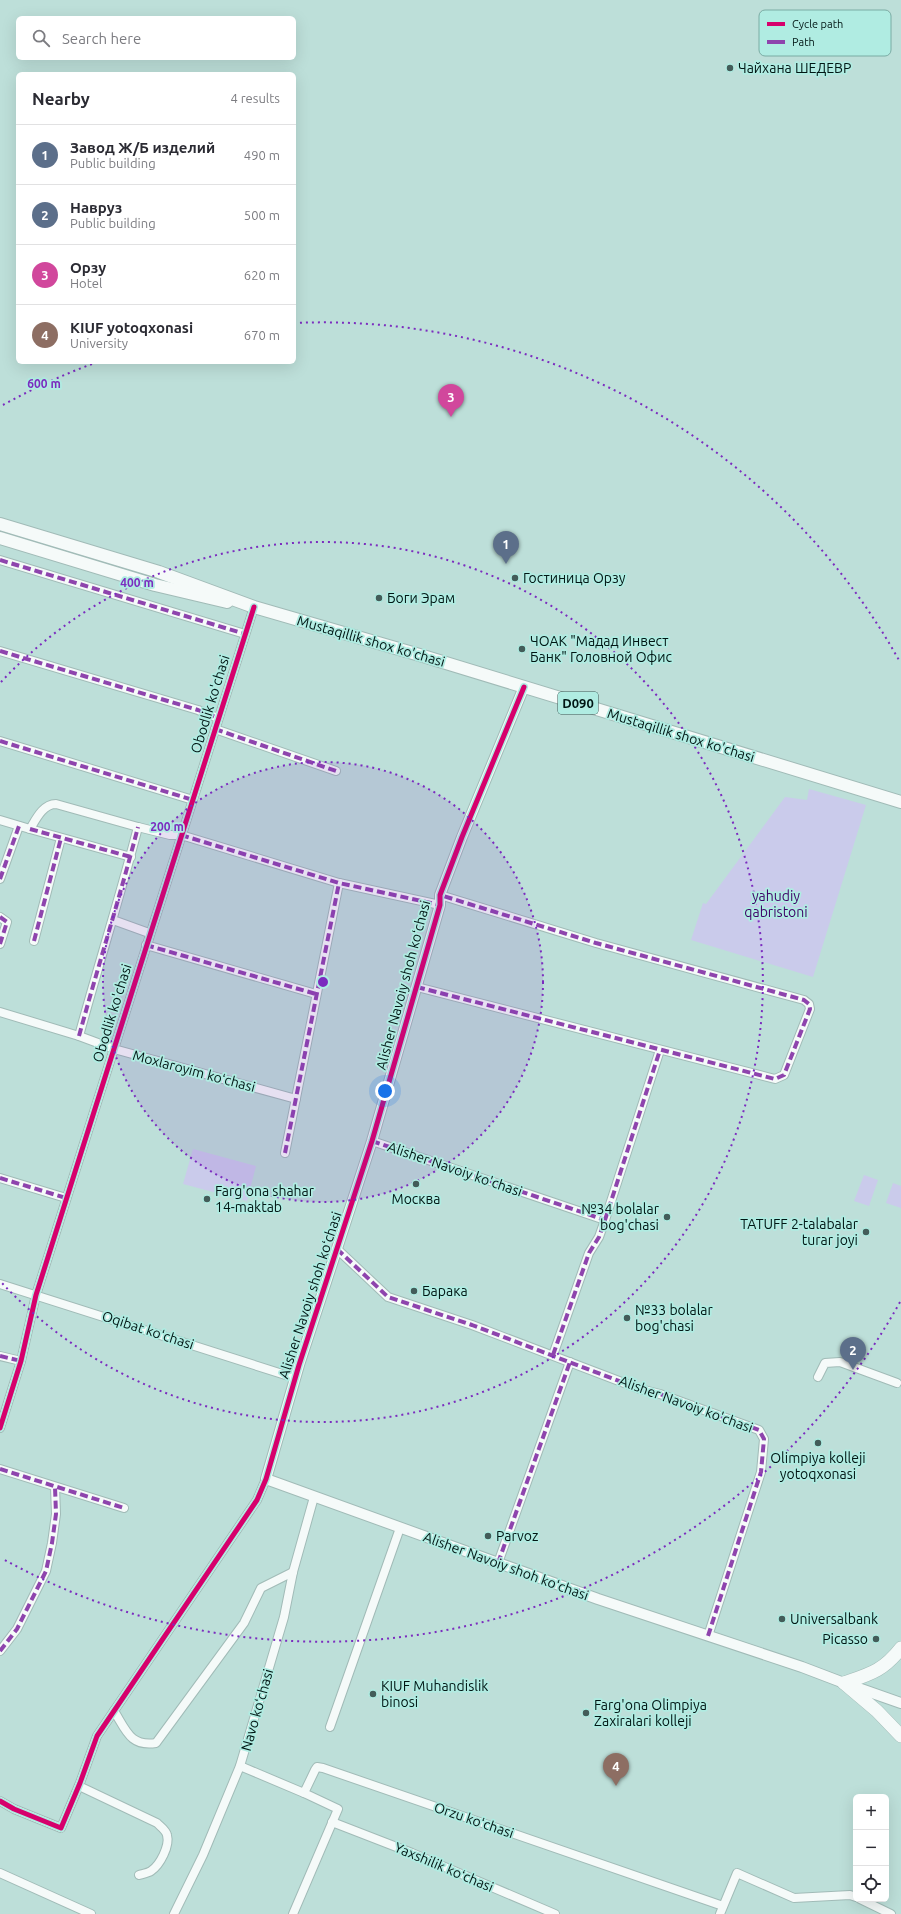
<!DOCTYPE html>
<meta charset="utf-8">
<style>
body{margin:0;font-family:Ubuntu,sans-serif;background:#f7f7f7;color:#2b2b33}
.controls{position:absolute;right:12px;bottom:12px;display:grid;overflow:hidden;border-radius:6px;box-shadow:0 4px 16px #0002}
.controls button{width:36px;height:36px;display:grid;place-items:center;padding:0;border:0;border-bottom:1px solid #e1e1e2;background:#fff;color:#2b2b33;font:20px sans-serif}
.you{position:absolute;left:385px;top:1091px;width:14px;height:14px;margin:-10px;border:3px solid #fff;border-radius:50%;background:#1a73e8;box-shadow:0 0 0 6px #1a73e833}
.badge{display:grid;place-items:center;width:26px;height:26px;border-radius:50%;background:#435c59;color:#fff;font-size:13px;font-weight:700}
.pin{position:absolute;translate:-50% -33px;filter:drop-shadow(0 1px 2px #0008)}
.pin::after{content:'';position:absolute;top:21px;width:14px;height:12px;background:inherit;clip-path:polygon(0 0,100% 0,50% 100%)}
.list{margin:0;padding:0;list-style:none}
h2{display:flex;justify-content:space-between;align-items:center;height:52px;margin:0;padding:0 16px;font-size:17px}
h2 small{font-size:13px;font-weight:400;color:#7c7c81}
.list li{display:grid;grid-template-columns:26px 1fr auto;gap:12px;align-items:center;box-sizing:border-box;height:60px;padding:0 16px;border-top:1px solid #e1e1e2}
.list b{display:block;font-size:15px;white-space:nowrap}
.list p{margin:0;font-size:13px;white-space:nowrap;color:#7c7c81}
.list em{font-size:13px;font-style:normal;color:#7c7c81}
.icon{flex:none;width:22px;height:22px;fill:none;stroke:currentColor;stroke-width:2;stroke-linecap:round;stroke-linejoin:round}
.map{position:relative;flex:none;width:901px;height:1914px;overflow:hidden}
.search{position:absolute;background:#fff;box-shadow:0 4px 16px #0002;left:16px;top:16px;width:280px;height:44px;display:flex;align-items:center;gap:10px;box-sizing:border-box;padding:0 14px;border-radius:6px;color:#7c7c81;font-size:15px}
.panel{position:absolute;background:#fff;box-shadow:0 4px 16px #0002;left:16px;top:72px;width:280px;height:292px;border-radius:6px}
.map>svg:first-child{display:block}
</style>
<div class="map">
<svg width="901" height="1914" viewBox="0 0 901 1914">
<rect width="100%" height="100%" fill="#bddfd9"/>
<g fill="#cacbeb">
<path d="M809,789L866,805L813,977L691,940L703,903L706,904L785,797L807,800Z"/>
<path d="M193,1149L256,1166L247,1201L183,1184Z"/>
<path d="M864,1175L878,1180L869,1206L854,1201Z"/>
<path d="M893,1183L901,1186V1208L886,1203Z"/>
</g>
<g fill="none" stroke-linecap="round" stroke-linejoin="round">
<defs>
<g id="minor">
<path d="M0,560L245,634"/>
<path d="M0,651L198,710L218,718"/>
<path d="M215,729L336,771"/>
<path d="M0,741L193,800"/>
<path d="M0,820L30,829C36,819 43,804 56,804L138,827L170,835H181L339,883L440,905"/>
<path d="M30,829L131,857"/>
<path d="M0,879L19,826"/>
<path d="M0,917L7,922L0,944"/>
<path d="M113,920L149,933"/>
<path d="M34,941L61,838"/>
<path d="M146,945L316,994"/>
<path d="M417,987L775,1079L784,1075L810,1009L809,1004L804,1000L596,943L440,895"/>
<path d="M0,1012L79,1036L114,1049L296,1099"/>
<path d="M79,1036C98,966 120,897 138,827"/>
<path d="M372,1141L605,1220"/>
<path d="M285,1153L339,883"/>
<path d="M0,1178L66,1198"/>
<path d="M337,1249L388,1297L472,1325L640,1389L660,1394L759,1430L764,1439L761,1472L708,1636"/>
<path d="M0,1284L295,1378"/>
<path d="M553,1355L589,1253L599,1237L605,1220L660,1050"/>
<path d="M0,1356L21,1361"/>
<path d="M818,1377L825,1363L840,1362L897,1383"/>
<path d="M0,1428L21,1361L36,1295L254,607"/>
<path d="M0,1469L124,1508"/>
<path d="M498,1563L570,1362"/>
<path d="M0,1651L17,1629L46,1571L52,1543L56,1514L55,1487"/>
<path d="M114,1711C126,1730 130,1747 156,1743L244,1623L261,1588L293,1572"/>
<path d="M330,1727L400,1528"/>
<path d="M240,1766L304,1793L315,1770L317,1767L323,1768L723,1906"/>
<path d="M79,1786L157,1823C161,1827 166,1830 167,1835C170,1846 160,1865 151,1871C148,1873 142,1874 139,1875"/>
<path d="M0,1801L14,1809L61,1828L80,1783L97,1736L257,1500L266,1479"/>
<path d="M332,1822L412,1853L555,1914"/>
<path d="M0,1873L91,1914"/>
<path d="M860,1899L891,1914"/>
<path d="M174,1914L203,1855L240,1766L284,1617L293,1572L314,1497"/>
<path d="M293,1914L338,1809L304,1793"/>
<path d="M720,1914L737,1873L794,1898L850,1895L856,1897"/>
</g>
<path id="tertiary" d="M524,687L462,837L440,895V905L372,1141L299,1365L266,1479L598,1599L802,1667L844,1683L901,1703"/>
<g id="primary">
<path d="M0,524L159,572L254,607L423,656L901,802"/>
<path d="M0,538L155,585L227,602"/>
</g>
<g id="trunk">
<path d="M844,1683L877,1711L901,1736"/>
<path d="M844,1683C870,1674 883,1671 901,1648"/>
</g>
</defs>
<use href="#minor" stroke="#a1bbb7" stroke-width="10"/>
<use href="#tertiary" stroke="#a1bbb7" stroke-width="12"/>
<use href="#primary" stroke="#a1bbb7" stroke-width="14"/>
<use href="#trunk" stroke="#a1bbb7" stroke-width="14"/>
<use href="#minor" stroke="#f5faf9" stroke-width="8"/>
<use href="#tertiary" stroke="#f5faf9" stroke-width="10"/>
<use href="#primary" stroke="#f5faf9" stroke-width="12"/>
<use href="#trunk" stroke="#f5faf9" stroke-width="13"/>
<g stroke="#8e44ad" stroke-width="4" stroke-dasharray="8 4" stroke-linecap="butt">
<path d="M0,560L245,634"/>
<path d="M0,651L198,710L218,718"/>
<path d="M215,729L336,771"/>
<path d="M0,741L193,800"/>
<path d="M30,829L131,857"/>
<path d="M181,835L339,883L440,905"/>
<path d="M0,879L19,826"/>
<path d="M0,917L7,922L0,944"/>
<path d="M34,941L61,838"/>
<path d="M146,945L316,994"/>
<path d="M417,987L775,1079L784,1075L810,1009L809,1004L804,1000L596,943L440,895"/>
<path d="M79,1036C98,966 120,897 138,827"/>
<path d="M372,1141L605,1220"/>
<path d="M285,1153L339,883"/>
<path d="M0,1178L66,1198"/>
<path d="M337,1249L388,1297L472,1325L640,1389L660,1394L759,1430L764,1439L761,1472L708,1636"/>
<path d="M553,1355L589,1253L599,1237L605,1220L660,1050"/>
<path d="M0,1356L21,1361"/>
<path d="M0,1469L124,1508"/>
<path d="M498,1563L570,1362"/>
<path d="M0,1651L17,1629L46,1571L52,1543L56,1514L55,1487"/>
</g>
<defs>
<g id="cycleway">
<path d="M0,1428L21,1361L36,1295L254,607"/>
<path d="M0,1801L14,1809L61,1828L80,1783L97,1736L257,1500L266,1479L299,1365L372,1141L440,905V895L462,837L524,687"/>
</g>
</defs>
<use href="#cycleway" stroke="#b0ece2" stroke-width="8"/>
<use href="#cycleway" stroke="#d6006c" stroke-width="5"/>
</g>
<circle cx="323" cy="982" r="220" fill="#7b2cbf" fill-opacity=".12"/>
<g fill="none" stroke="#7b2cbf" stroke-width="2" stroke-dasharray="2 4">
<circle cx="323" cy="982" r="220"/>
<path d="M1 682A440 440 0 1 1 1 1282"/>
<path d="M900 1302A660 660 0 0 1 3 1559M3 405A660 660 0 0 1 92 364M294 323A660 660 0 0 1 900 662"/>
</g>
<g fill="#435c59" stroke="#b0ece2" stroke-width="1.5">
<circle cx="730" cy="68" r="4"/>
<circle cx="515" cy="578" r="4"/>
<circle cx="379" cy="598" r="4"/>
<circle cx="522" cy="649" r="4"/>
<circle cx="416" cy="1184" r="4"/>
<circle cx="207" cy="1199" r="4"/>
<circle cx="667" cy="1217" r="4"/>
<circle cx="866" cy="1232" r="4"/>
<circle cx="414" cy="1291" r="4"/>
<circle cx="627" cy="1318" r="4"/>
<circle cx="818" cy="1443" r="4"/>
<circle cx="488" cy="1536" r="4"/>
<circle cx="782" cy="1619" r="4"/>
<circle cx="876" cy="1639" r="4"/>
<circle cx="373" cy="1694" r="4"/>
<circle cx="586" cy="1713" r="4"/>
</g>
<g text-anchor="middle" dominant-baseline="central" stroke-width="3.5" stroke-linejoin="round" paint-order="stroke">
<rect fill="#b0ece2" stroke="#365652" stroke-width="1" x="558" y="692" width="40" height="22" rx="3"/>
<g font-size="13" font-weight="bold" fill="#011614">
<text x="578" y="703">D090</text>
</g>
<g font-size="14" fill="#011614" stroke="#b0ece2" text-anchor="start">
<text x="738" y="68">Чайхана ШЕДЕВР</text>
<text x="523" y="578">Гостиница Орзу</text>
<text x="387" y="598">Боги Эрам</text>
<text x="530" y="641">ЧОАК "Мадад Инвест<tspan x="530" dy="16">Банк" Головной Офис</tspan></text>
<text x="215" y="1191">Farg'ona shahar<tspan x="215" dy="16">14-maktab</tspan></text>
<text x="416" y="1199" text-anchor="middle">Москва</text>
<text x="659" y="1209" text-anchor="end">№34 bolalar<tspan x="659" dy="16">bog'chasi</tspan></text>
<text x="858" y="1224" text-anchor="end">TATUFF 2-talabalar<tspan x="858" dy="16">turar joyi</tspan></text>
<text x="422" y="1291">Барака</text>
<text x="635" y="1310">№33 bolalar<tspan x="635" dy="16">bog'chasi</tspan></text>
<text x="818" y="1458" text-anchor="middle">Olimpiya kolleji<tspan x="818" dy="16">yotoqxonasi</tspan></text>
<text x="496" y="1536">Parvoz</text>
<text x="790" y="1619">Universalbank</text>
<text x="868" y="1639" text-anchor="end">Picasso</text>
<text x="381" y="1686">KIUF Muhandislik<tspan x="381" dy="16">binosi</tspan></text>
<text x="594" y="1705">Farg'ona Olimpiya<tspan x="594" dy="16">Zaxiralari kolleji</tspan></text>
</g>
<g font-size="14" fill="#011614" stroke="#b0ece2">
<text transform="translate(371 641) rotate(16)">Mustaqillik shox ko'chasi</text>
<text transform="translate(210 704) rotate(-73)">Obodlik ko'chasi</text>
<text transform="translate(681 735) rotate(17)">Mustaqillik shox ko'chasi</text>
<text transform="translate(403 985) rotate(-75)">Alisher Navoiy shoh koʻchasi</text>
<text transform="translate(112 1013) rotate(-73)">Obodlik ko'chasi</text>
<text transform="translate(194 1071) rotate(15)">Moxlaroyim koʻchasi</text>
<text transform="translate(455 1169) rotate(19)">Alisher Navoiy ko'chasi</text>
<text transform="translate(310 1295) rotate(-72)">Alisher Navoiy shoh koʻchasi</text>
<text transform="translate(148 1330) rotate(18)">Oqibat koʻchasi</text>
<text transform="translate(686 1404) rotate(20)">Alisher Navoiy ko'chasi</text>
<text transform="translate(506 1566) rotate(20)">Alisher Navoiy shoh koʻchasi</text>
<text transform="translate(257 1710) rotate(-74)">Navo koʻchasi</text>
<text transform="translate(474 1820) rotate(19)">Orzu koʻchasi</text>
<text transform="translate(444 1867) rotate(23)">Yaxshilik koʻchasi</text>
</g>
<g font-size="14" fill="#3e0067" stroke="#b0ece2">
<text x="776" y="896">yahudiy<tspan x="776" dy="16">qabristoni</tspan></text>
</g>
</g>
<rect x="759" y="10" width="132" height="46" rx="6" fill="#b0ece2" stroke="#7baca4" stroke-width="1"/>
<rect x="767" y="22" width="18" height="4" fill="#d6006c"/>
<rect x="767" y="40" width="18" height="4" fill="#8e44ad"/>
<g font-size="11" fill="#011614">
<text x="792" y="28">Cycle path</text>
<text x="792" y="46">Path</text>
</g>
<circle cx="323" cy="982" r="6" fill="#7b2cbf" stroke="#b0ece2" stroke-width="2"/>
<g font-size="12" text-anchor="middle" font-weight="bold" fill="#7b2cbf" stroke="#b0ece2" stroke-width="3.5" stroke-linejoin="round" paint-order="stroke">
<text x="44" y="388">600 m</text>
<text x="137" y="587">400 m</text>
<text x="167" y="831">200 m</text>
</g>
</svg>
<div class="controls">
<button>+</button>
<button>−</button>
<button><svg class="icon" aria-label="locate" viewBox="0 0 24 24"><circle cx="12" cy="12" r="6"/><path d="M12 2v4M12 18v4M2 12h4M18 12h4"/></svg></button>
</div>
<div class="you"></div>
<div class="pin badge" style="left:506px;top:564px;background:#5c6f8a">1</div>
<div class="pin badge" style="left:853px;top:1370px;background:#5c6f8a">2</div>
<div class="pin badge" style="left:451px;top:417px;background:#d1479c">3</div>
<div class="pin badge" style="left:616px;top:1786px;background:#8d6e63">4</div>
<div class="search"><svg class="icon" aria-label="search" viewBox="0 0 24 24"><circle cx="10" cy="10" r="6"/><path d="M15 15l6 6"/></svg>Search here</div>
<section class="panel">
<h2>Nearby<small>4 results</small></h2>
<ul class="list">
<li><span class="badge" style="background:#5c6f8a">1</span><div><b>Завод Ж/Б изделий</b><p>Public building</p></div><em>490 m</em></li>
<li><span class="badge" style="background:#5c6f8a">2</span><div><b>Навруз</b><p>Public building</p></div><em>500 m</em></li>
<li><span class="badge" style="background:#d1479c">3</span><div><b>Орзу</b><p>Hotel</p></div><em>620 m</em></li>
<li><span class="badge" style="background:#8d6e63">4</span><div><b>KIUF yotoqxonasi</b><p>University</p></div><em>670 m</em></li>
</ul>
</section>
</div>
